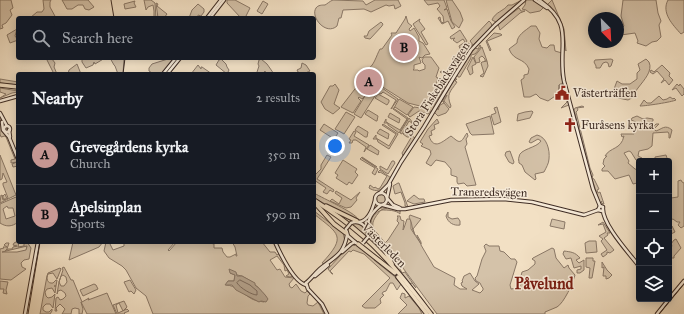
<!DOCTYPE html>
<meta charset="utf-8">
<style>
body{margin:0;font-family:"IM FELL Great Primer",serif;background:#20242c;color:#f1f3f6}
.controls{position:absolute;right:12px;bottom:12px;display:grid;overflow:hidden;border-radius:4px;box-shadow:0 2px 10px #0003}
.controls button{width:36px;height:36px;display:grid;place-items:center;padding:0;border:0;border-bottom:1px solid #363941;background:#171b24;color:#f1f3f6;font:20px sans-serif}
.compass{position:absolute;left:588px;top:12px;width:36px;height:36px;border-radius:50%;background:#171b24;box-shadow:0 2px 10px #0003;rotate:156deg}
.you{position:absolute;left:335px;top:146px;width:14px;height:14px;margin:-10px;border:3px solid #fff;border-radius:50%;background:#1a73e8;box-shadow:0 0 0 6px #1a73e833}
.badge{display:grid;place-items:center;width:26px;height:26px;border-radius:50%;background:#c59692;color:#111;font-size:13px;font-weight:700}
.pin{position:absolute;translate:-50% -50%;border:2px solid #fff;box-shadow:0 1px 4px #0006}
.list{margin:0;padding:0;list-style:none}
h2{display:flex;justify-content:space-between;align-items:center;height:52px;margin:0;padding:0 16px;font-size:17px}
h2 small{font-size:13px;font-weight:400;color:#9ea1a6}
.list li{display:grid;grid-template-columns:26px 1fr auto;gap:12px;align-items:center;box-sizing:border-box;height:60px;padding:0 16px;border-top:1px solid #363941}
.list b{display:block;font-size:15px;white-space:nowrap}
.list p{margin:0;font-size:13px;white-space:nowrap;color:#9ea1a6}
.list em{font-size:13px;font-style:normal;color:#9ea1a6}
.icon{flex:none;width:22px;height:22px;fill:none;stroke:currentColor;stroke-width:2;stroke-linecap:round;stroke-linejoin:round}
.map{position:relative;flex:none;width:684px;height:314px;overflow:hidden}
.search{position:absolute;background:#171b24;box-shadow:0 2px 10px #0003;left:16px;top:16px;width:300px;height:44px;display:flex;align-items:center;gap:10px;box-sizing:border-box;padding:0 14px;border-radius:4px;color:#9ea1a6;font-size:15px}
.panel{position:absolute;background:#171b24;box-shadow:0 2px 10px #0003;left:16px;top:72px;width:300px;height:172px;border-radius:4px}
.map>svg:first-child{display:block}
</style>
<div class="map">
<svg width="684" height="314" viewBox="0 0 684 314">
<rect width="100%" height="100%" fill="#f2e0c4"/>
<filter id="stains"><feTurbulence type="fractalNoise" baseFrequency=".005" numOctaves="4"/><feColorMatrix values="0 0 0 0 .2 0 0 0 0 .09 0 0 0 0 .02 0 0 0 .5 -.17"/></filter>
<radialGradient id="worn" r=".72"><stop offset=".6" stop-color="#630" stop-opacity="0"/><stop offset="1" stop-color="#630" stop-opacity=".3"/></radialGradient>
<g fill="#d4c2a9" stroke="#8a7867" fill-rule="evenodd">
<path d="M0,0H11L13,8L10,10L12,15L6,23L2,25L3,28L0,29Z"/>
<path d="M43,0H51L50,2V7L56,18H30L37,12H42L44,9Z"/>
<path d="M62,0H88L94,7L89,10L85,9L83,5H78L72,9H67Z"/>
<path d="M144,0H151L155,3L156,18H154V11L153,5L148,7L146,10Z"/>
<path d="M227,0H235L250,8L245,18H241L227,3Z"/>
<path d="M333,0L363,1L366,5L375,0H398L401,6L395,9L394,5L389,6L386,5L371,12L364,9L343,10L341,18H339L337,26C326,36 310,17 316,8C318,5 322,5 325,5C327,4 330,1 333,0Z"/>
<path d="M424,0H444L447,8L444,10L447,9L451,21L455,27L452,29L448,21L442,24L438,18L440,17L441,22L444,23L443,16L437,9L440,6L438,3L428,5Z"/>
<path d="M446,0H452L460,12L463,20L459,28L452,22Z"/>
<path d="M526,0H534L544,7L540,11L530,13L526,10L522,9L525,5Z"/>
<path d="M552,0L564,29L566,51L565,49C565,27 560,22 547,5Z"/>
<path d="M623,0H656L658,13L661,21L659,25L661,37L657,41L652,42L646,46L637,43L638,41L635,33L621,35L618,34V32L624,26L621,16Z"/>
<path d="M668,0H684V32L681,34C673,25 661,13 668,0Z"/>
<path d="M135,1L134,3L136,7L125,9L124,4Z"/>
<path d="M263,1L268,4L262,14L257,11Z"/>
<path d="M520,1L498,21L496,22L492,20C495,12 504,11 508,5H512Z"/>
<path d="M156,3L158,4L157,6L167,14L164,18H158Z"/>
<path d="M198,4L204,9V12L201,16L198,15V18H189L192,10Z"/>
<path d="M519,8L521,11H525L520,13L500,30L498,24Z"/>
<path d="M406,16L408,23L412,26L409,29L410,31L414,28L419,37V41L423,43L430,54L425,55L422,58L419,57L421,63L414,65V69L413,70H418L419,71L425,69V65L423,63L422,60L424,57H431L439,68L436,77L438,78L436,85L439,87L444,74L440,72L442,71L446,73C445,82 432,102 424,107L408,103L381,86H373L369,77H366L361,84L359,83L362,74L365,73L366,70C374,67 376,56 380,49H382L392,35L391,33H396L405,19Z"/>
<path d="M420,19L419,21L425,29L421,32L428,44L426,45L413,24Z"/>
<path d="M489,21L491,23L492,26L473,45L470,41Z"/>
<path d="M381,22L383,24L382,26L370,39L365,38L364,36H367L369,31Z"/>
<path d="M531,26H536L540,33L539,39L542,47L547,48L550,45H554L555,51L562,53L561,75L569,105L561,108L567,102L563,89H560L559,85L563,84L562,83L559,85L558,94L548,101L540,98L536,94L530,97H524L521,80L524,78V75L528,74L529,69C524,57 514,62 509,49L517,43C517,35 525,31 531,26Z"/>
<path d="M17,29L15,36L18,40L10,43L7,35Z"/>
<path d="M460,30L467,41L461,51L459,46L465,42L463,39L457,43L453,40L455,38L451,39L450,37Z"/>
<path d="M494,33L501,34L502,35L487,41L491,50L490,51L486,41Z"/>
<path d="M468,43L473,46L454,73H449L448,71L454,65Z"/>
<path d="M480,45L481,47L475,54L471,55V58L460,77H458L457,74L475,48L478,49Z"/>
<path d="M482,47L487,61H485V59L482,56L479,58L480,62L476,63L474,57Z"/>
<path d="M473,57L476,64L472,66L473,73L470,75L468,70L467,69Z"/>
<path d="M46,58H53L52,59L55,63L54,67L57,74H54Z"/>
<path d="M82,58H103V59L105,58L95,64L94,62L93,65L86,68L82,62Z"/>
<path d="M110,58H124L123,74H118L115,66L114,65Z"/>
<path d="M171,58H175L161,74H154L149,71V68L152,64Z"/>
<path d="M221,59L226,64L227,67L229,70L227,74L216,65L219,60Z"/>
<path d="M261,59L267,64L274,74H267L265,71L262,74H255L257,72L259,66L258,64L259,60Z"/>
<path d="M611,59L613,60L611,66L609,67L608,63L606,62L603,63L600,68H596V66L594,62L595,60Z"/>
<path d="M646,59L649,62C653,71 644,80 638,88C634,93 635,97 628,100L618,98L614,89L617,81L622,84H630L637,79V73L640,70L638,64Z"/>
<path d="M487,61L488,66L483,77L480,76L484,73L481,63L482,62Z"/>
<path d="M302,63L306,65L310,71C305,73 303,75 298,72L297,70L301,68Z"/>
<path d="M77,64L81,74H68L69,70Z"/>
<path d="M198,65L201,69V67H202L212,74H191Z"/>
<path d="M662,65L670,73L669,76L673,80L669,85L665,80L661,83L664,79L657,71L653,74L650,72L651,70L654,72Z"/>
<path d="M447,74L451,77L449,82L436,102L432,111L426,107L436,98H438L439,97L449,78Z"/>
<path d="M0,79L18,82V85L0,83Z"/>
<path d="M455,79H457L455,81L457,82C450,92 446,94 451,106L450,108L444,101L447,95L443,100L444,103L449,109L446,113L438,116L434,112L438,106V110L440,105L444,103L443,101L441,102Z"/>
<path d="M335,84L339,90L334,104L340,108L333,114L325,109L321,102L330,86H333Z"/>
<path d="M677,84L679,86L680,84L684,89V94L682,96L676,88L672,90Z"/>
<path d="M358,85C366,91 373,85 380,88L361,118L354,114L365,96L362,99L359,97L358,98L361,101L353,113L341,107Z"/>
<path d="M0,88L18,91V92L12,93L0,98L6,94L0,92Z"/>
<path d="M382,88L398,99L391,109L396,100L383,92L381,94L379,93Z"/>
<path d="M378,94L389,100V102L387,105L375,98Z"/>
<path d="M659,96L663,100L667,99L670,97L673,99L674,98L676,100C672,102 646,106 640,106L644,100L647,103H651Z"/>
<path d="M399,99L413,107L407,115L395,107L394,108Z"/>
<path d="M582,106L584,107L577,108L578,110L576,112L590,168L593,175L592,178L594,179L599,189L597,190L598,193L600,192L604,204L601,203L602,201L600,203L592,179L574,110L575,108Z"/>
<path d="M414,107L427,109L431,112L428,114L419,111L410,117L408,115Z"/>
<path d="M497,107L501,122L494,125L491,115L496,113L494,108Z"/>
<path d="M393,108L408,118L399,133L388,125V123H384L386,119V122L400,130L407,119L393,109Z"/>
<path d="M368,110L378,116L377,121H376L365,114Z"/>
<path d="M532,111L533,112L530,118L517,121L518,114L525,112Z"/>
<path d="M346,112L355,117L344,134L335,129Z"/>
<path d="M390,113L400,119L399,123L388,117Z"/>
<path d="M490,116L494,134L472,135L470,133L466,124Z"/>
<path d="M637,116L643,119L647,118L653,119V121L651,122L652,125L654,126L656,124H659L654,129L656,131C662,129 665,124 672,130L670,138H669V134L668,132L653,133L652,146L648,149L639,151L638,156L642,158L639,162L636,160L631,152L629,151L624,153L629,161L628,163L635,169L638,170L637,183L633,184L629,175L615,179L608,171H602V169L605,166L603,164L604,159L607,156H605C610,147 621,150 624,136L622,137L621,134H634L633,130L637,124L636,122L631,120L632,118Z"/>
<path d="M0,118L18,160V166L13,167L12,164L17,162L11,163V160L15,159L6,137L5,136L1,137L0,134Z"/>
<path d="M409,118C416,125 413,130 409,137H407L403,134L404,133L408,135L412,129L409,127L412,123L409,121L402,134L400,133Z"/>
<path d="M437,119L439,123L434,125L435,129L431,131L432,135L429,136C434,151 443,141 451,136C453,137 454,139 456,140C462,145 464,136 467,133L468,136L466,139L467,144L465,147L476,185L467,186L464,183L458,184L457,182V177L451,175V169L445,162L436,160L431,166L426,163L431,154L430,150L421,146L423,144L420,142L428,129Z"/>
<path d="M324,124L338,133L334,139L320,130Z"/>
<path d="M383,124L398,134L389,149L378,142L377,139H373L376,135V138L389,146L396,134L382,125Z"/>
<path d="M358,126L368,132L367,137H365L355,130Z"/>
<path d="M380,129L389,134L388,139L377,133Z"/>
<path d="M354,131L356,132L354,136L369,145L364,152L366,147L356,140H353L352,143H349L351,140L349,139Z"/>
<path d="M537,135C547,137 550,150 549,159C549,163 546,168 544,172L535,174L536,179L535,180L525,172L522,165L519,163C519,161 518,159 519,157C519,149 537,148 541,141L538,139L531,143L529,142L531,138Z"/>
<path d="M412,136L415,138L403,156L402,153Z"/>
<path d="M370,145L379,151L378,155L367,149Z"/>
<path d="M510,151L514,162L513,164L509,162L505,155L506,152Z"/>
<path d="M0,155L16,195L0,203L1,195L3,196H2L3,200L6,199H3V196L5,194L7,199L8,198L3,185V183L7,182L3,173L2,179L0,180Z"/>
<path d="M327,155L331,157L317,179L334,190L333,192L330,190L327,194L323,192L326,188L314,180V176L321,169V165Z"/>
<path d="M666,155L668,161H655V157Z"/>
<path d="M362,157L377,167L362,158L378,169L375,175L372,173L375,168L360,159Z"/>
<path d="M343,160L357,169L355,172L358,175L352,184L349,182L347,185L336,178L338,175L335,173Z"/>
<path d="M392,161H394L395,163L388,174L380,169V166L387,170Z"/>
<path d="M380,170L391,178C385,186 380,195 369,188L370,185L374,188L375,187L378,189L380,188L387,176L380,172L379,173L378,172Z"/>
<path d="M681,180L682,182L684,183V226L681,228L678,225L680,222H677L673,219L670,220V224L672,226L675,232L671,234L669,232V194L671,198L678,197V181Z"/>
<path d="M398,183H399L408,207L405,206V203L401,192L395,194L393,186Z"/>
<path d="M336,191L351,200L360,192L356,198L357,200L351,207L346,208L330,201L332,199L339,204L342,198L335,193Z"/>
<path d="M314,193C324,199 354,212 358,219L344,214L314,198Z"/>
<circle cx="381" cy="199" r="5"/>
<path d="M414,195L419,199H424L425,202L414,204L407,201Z"/>
<path d="M16,197L18,201V222C12,227 6,227 0,223V204ZM7,206L8,208H13L15,216L6,219L3,209Z"/>
<path d="M383,206H388L401,211L388,207L400,211V214C396,210 388,210 381,210C366,227 374,228 385,243L388,240L399,223L397,221L398,217L397,216H400L401,220L404,221L403,230L404,228L407,219H410L411,222V229L421,244L417,237V235L421,242V245L434,267L455,278L454,285L460,289H467L462,286L461,283L463,282L462,281L464,276L470,273L475,281L479,284L472,290L480,293L483,290V288L482,287L480,283L476,281L475,278L477,276L482,259L486,251L484,246L486,244L489,246H499L500,251L504,252L511,259H515L517,262L510,285L511,289L518,288L519,286L521,285L520,280L522,272L528,270L535,264V261L532,259L533,258L552,248L554,249L556,258L564,268L568,265L569,268L575,275C573,283 564,303 557,307C553,309 549,310 545,312V314H437L400,264L398,256H397V259L373,231C367,218 376,211 387,208H380Z"/>
<path d="M314,211L343,233L345,241L339,253L324,264L322,263C347,236 339,234 314,214Z"/>
<path d="M448,212V217L452,219L458,218L460,221V225C454,226 448,223 446,216Z"/>
<path d="M410,215L421,219L413,229L415,235C411,228 413,224 409,217Z"/>
<path d="M552,219L565,222L564,229L550,226Z"/>
<path d="M354,222C362,225 368,228 367,237L352,224Z"/>
<path d="M603,222L610,233H607L608,235L604,238L614,250L610,253L607,252V254L603,257L601,254L607,250L601,241L603,239L599,236L606,232L603,224L598,225Z"/>
<path d="M372,232L385,246L387,251H390L396,260L395,262L397,265L399,264L401,267L400,269L402,273L405,272L416,288L412,283L409,284L370,233Z"/>
<path d="M676,239L681,248L674,256V258H669V250L672,246L671,244L674,240Z"/>
<path d="M18,241L19,242L18,247L24,246V242H27L31,248L29,259L24,260L21,263L22,267L26,269L11,280L0,279V249L4,248L3,247H7L4,245L6,243H9L7,249L5,251L8,249H12L13,247L17,246L13,245L14,243ZM27,246L26,250L17,252H2Z"/>
<path d="M589,241H596L597,252L586,253L585,243Z"/>
<path d="M73,242H103L99,247L69,260Z"/>
<path d="M106,242H109L113,250L124,246V242H175L168,250L169,251L177,242H209L210,243L214,244V248H222L223,252L227,257H230L236,254V256H237L235,247L232,242H249L251,243L262,242L270,252H275L277,255L279,254L293,276L290,277L286,276L289,274L287,270L285,271L284,265L277,256L270,260L277,270L280,269L285,277L294,278L289,284L290,287L292,288L296,284L301,291L305,293L307,291L310,294L308,296L307,303L308,305L313,306L318,302L324,314H153L146,296L136,288L126,270L122,266L109,258L104,251ZM230,273H236L237,275L242,276L254,283L255,285C260,287 261,293 266,296L264,302C259,301 256,301 252,299C243,294 235,285 226,285L228,281H234L235,275Z"/>
<path d="M354,243V246L356,244L376,259L374,260L394,276L401,284L397,290L393,283H390L386,291L383,292L382,294L384,295L380,299L381,303L375,308H365L362,306L390,278L364,254L353,250L351,252L349,251L330,271L333,274H332L328,269L350,245Z"/>
<path d="M564,251C571,252 575,252 580,258L576,260L579,263L584,260V270L580,273H577V270L581,269V266L574,268L571,258L566,259L563,254Z"/>
<path d="M586,258H593V261H595L592,278H589L590,268L586,267Z"/>
<path d="M602,262L607,270L612,275L609,278L606,279V276H603L604,267L602,268Z"/>
<path d="M64,267L71,280H73L82,302L89,298L88,300L107,293L116,314H87L81,302L83,309L82,314H79V309L75,308L72,309L71,314H62L65,309L60,304L56,308L57,311H55L56,298L58,297L60,300L63,299L66,296L65,293L61,290L58,291L57,294L59,282L61,286H64L67,282L66,277L63,275L61,276L59,282L63,270L62,268Z"/>
<path d="M60,268L61,269L57,279L53,273L48,274C46,278 47,284 53,283L56,280H57L56,286H54H56L55,293L52,288L47,289L45,292L46,296L48,298L52,297L55,294L53,308L50,304H46L43,307V310L46,312H49L52,309V311L50,314H40L47,276L48,273Z"/>
<path d="M130,280L136,290L134,294L131,291L129,292L124,282Z"/>
<path d="M0,281L8,282L6,290L7,294L3,293L4,289H0Z"/>
<path d="M94,284L96,285L98,289L83,296L80,290Z"/>
<path d="M402,293L405,294V298L409,296L419,308L422,314H398L407,305L400,298Z"/>
<path d="M124,301L127,307L123,311L119,303L116,305L118,313L127,309L129,311L124,313L125,314H117L113,305Z"/>
</g>
<path fill="#b5a38e" stroke="#867464" d="M229,269L236,272L237,276H242L255,283V285C259,288 265,294 268,299L266,302L261,301L259,302L236,290L232,285H225L228,281H234L235,275L230,273Z"/>
<g fill="none" stroke-linecap="round" stroke-linejoin="round">
<path stroke="#7a685a" stroke-width="1" d="M240,280L250,285L257,291V295C252,295 240,288 237,283Z"/>
<defs>
<g id="secondary">
<path d="M535,0L547,8"/>
<path d="M539,0C576,25 557,45 564,81L593,189L600,206"/>
<path d="M207,18L221,0"/>
<path d="M210,18L224,0"/>
<path d="M163,74L176,58"/>
<path d="M167,74L180,58"/>
<path d="M0,101L18,96"/>
<path d="M0,113L7,126"/>
<path d="M2,122L3,130L9,137L18,159"/>
<circle cx="7" cy="129" r="3"/>
<path d="M9,130L10,137"/>
<circle cx="381" cy="199" r="6"/>
<path d="M380,193L388,185L401,162L424,127L454,77L471,50L495,25L524,0"/>
<path d="M387,198L390,184"/>
<path d="M387,198L393,205L400,208"/>
<path d="M383,205L398,209H405L451,200L504,199L532,202L584,215L598,210"/>
<path d="M602,211L598,210L600,206L603,207C601,223 629,253 639,266"/>
<path d="M359,222C369,221 373,208 375,200"/>
<path d="M351,223C359,220 364,224 368,231V237"/>
<path d="M346,229L348,236L356,243"/>
<path d="M368,230C367,219 372,212 381,205"/>
<path d="M275,242C280,253 294,282 306,285"/>
<path d="M342,252L351,244L355,242"/>
<path d="M315,276L328,265"/>
<path d="M306,283C311,279 316,272 321,268C335,257 344,254 347,235"/>
<path d="M306,283L308,289L322,304L327,314"/>
<path d="M669,299L684,281"/>
<path d="M25,314L38,242"/>
<path d="M657,314L669,299"/>
</g>
<g id="highway">
<path d="M0,85L18,87"/>
<path d="M314,200C331,211 348,223 364,237C389,259 410,287 431,314"/>
<path d="M315,203L334,224L346,233"/>
<path d="M326,206L357,221"/>
<path d="M369,233L384,249L392,264"/>
<path d="M358,244L395,273"/>
<path d="M398,277L427,314"/>
</g>
</defs>
<use href="#secondary" stroke="#3f2d25" stroke-width="4.5"/>
<use href="#highway" stroke="#3f2d25" stroke-width="5.5"/>
<use href="#secondary" stroke="#f7ebd9" stroke-width="2.5"/>
<use href="#highway" stroke="#f2e0c4" stroke-width="3.5"/>
<g stroke="#3f2d25" stroke-width="1">
<path d="M111,0L114,18"/>
<path d="M123,74L125,58"/>
<path d="M28,314L40,242"/>
<path d="M659,314L684,284"/>
</g>
<defs>
<g id="secondary-bridge">
<path d="M346,229L351,223"/>
<path d="M363,243L368,237"/>
</g>
</defs>
<use href="#secondary-bridge" stroke="#3f2d25" stroke-width="4.5" stroke-linecap="butt"/>
<use href="#secondary-bridge" stroke="#f7ebd9" stroke-width="2.5"/>
</g>
<defs>
<symbol id="civic-bare" viewBox="-9 -9 18 18"><path d="M-.6-6.5H3V-4.5H.6V-3L4-1V1h2V6H-6V1h2V-1L-.6-3ZM-1.2 2.5V6h2.4V2.5Z" fill="#8f2418" stroke="#f7ebd9" stroke-width="2.5" paint-order="stroke"/></symbol>
<symbol id="church-bare" viewBox="-9 -9 18 18"><path d="M-1.2-6h2.4v3.5h3.3v2.4h-3.3V6h-2.4V-.1h-3.3v-2.4h3.3Z" fill="#8f2418" stroke="#f7ebd9" stroke-width="2.5" paint-order="stroke"/></symbol>
</defs>
<g fill-rule="evenodd">
<use href="#civic-bare" x="552" y="83" width="20" height="20"/>
<use href="#church-bare" x="560" y="115" width="20" height="20"/>
</g>
<g text-anchor="middle" dominant-baseline="central" stroke-width="3" stroke-linejoin="round" paint-order="stroke">
<g font-size="12" fill="#3f2d25" stroke="#f7ebd9">
<text transform="translate(437 89) rotate(-57)">Stora Fiskebäcksvägen</text>
<text transform="translate(489 192) rotate(1)">Traneredsvägen</text>
<text transform="translate(384 245) rotate(45)">Västerleden</text>
</g>
<g font-size="12" fill="#3f2d25" stroke="#f7ebd9" text-anchor="start">
<text x="573" y="93">Västerträffen</text>
<text x="581" y="125">Furåsens kyrka</text>
</g>
<g font-size="16" font-weight="bold" fill="#7a1f14" stroke="#f7ebd9">
<text x="544" y="283">Påvelund</text>
</g>
</g>
<rect width="100%" height="100%" filter="url(#stains)"/>
<rect width="100%" height="100%" fill="url(#worn)"/>
</svg>
<div class="controls">
<button>+</button>
<button>−</button>
<button><svg class="icon" aria-label="locate" viewBox="0 0 24 24"><circle cx="12" cy="12" r="6"/><path d="M12 2v4M12 18v4M2 12h4M18 12h4"/></svg></button>
<button><svg class="icon" aria-label="layers" viewBox="0 0 24 24"><path d="M12 4l9 5-9 5-9-5zM3 14l9 5 9-5"/></svg></button>
</div>
<svg class="compass" viewBox="-18 -18 36 36"><path d="M0-13l5 13h-10z" fill="#e53935"/><path d="M0 13l5-13h-10z" fill="#9ea1a6"/></svg>
<div class="you"></div>
<div class="pin badge" style="left:369px;top:82px">A</div>
<div class="pin badge" style="left:404px;top:48px">B</div>
<div class="search"><svg class="icon" aria-label="search" viewBox="0 0 24 24"><circle cx="10" cy="10" r="6"/><path d="M15 15l6 6"/></svg>Search here</div>
<section class="panel">
<h2>Nearby<small>2 results</small></h2>
<ul class="list">
<li><span class="badge">A</span><div><b>Grevegårdens kyrka</b><p>Church</p></div><em>350 m</em></li>
<li><span class="badge">B</span><div><b>Apelsinplan</b><p>Sports</p></div><em>590 m</em></li>
</ul>
</section>
</div>
